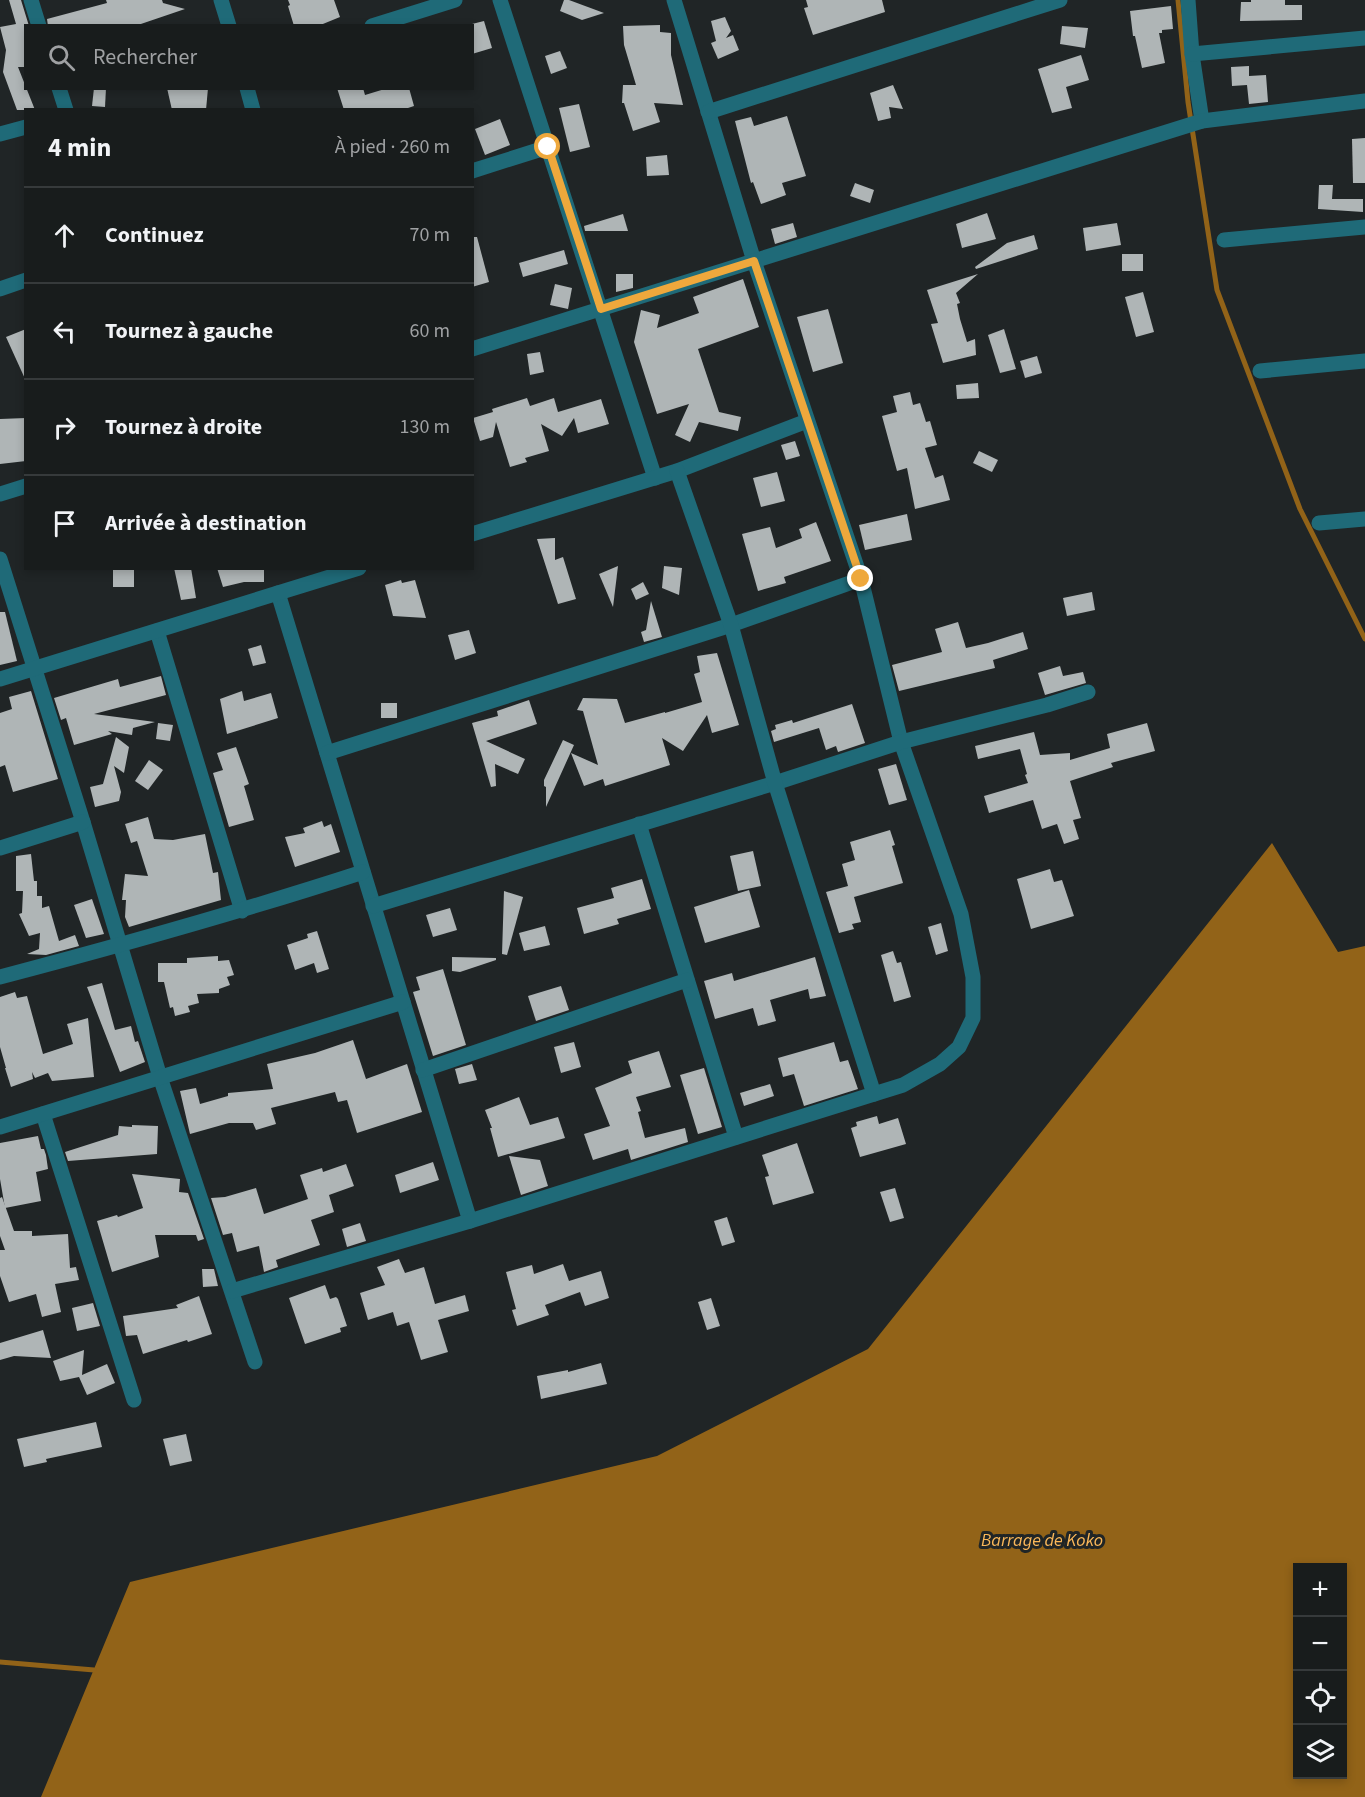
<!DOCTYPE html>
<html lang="fr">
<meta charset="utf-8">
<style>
body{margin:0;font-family:"Source Sans 3",sans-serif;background:#212525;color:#f1f3f6}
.controls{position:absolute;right:18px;bottom:18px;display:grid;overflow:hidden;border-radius:0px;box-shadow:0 3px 9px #0003}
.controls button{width:54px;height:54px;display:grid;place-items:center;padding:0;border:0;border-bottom:2px solid #363a3b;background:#181c1c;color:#f1f3f6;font:30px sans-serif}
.stop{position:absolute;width:18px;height:18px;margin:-14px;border:4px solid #eea83c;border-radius:50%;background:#fff}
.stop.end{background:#eea83c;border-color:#fff;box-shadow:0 2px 6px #0008}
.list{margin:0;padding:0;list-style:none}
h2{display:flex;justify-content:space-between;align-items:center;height:78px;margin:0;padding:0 24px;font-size:26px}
h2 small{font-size:20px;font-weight:400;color:#9fa1a3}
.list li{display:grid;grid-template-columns:39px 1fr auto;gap:18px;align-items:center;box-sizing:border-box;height:96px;padding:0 24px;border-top:2px solid #363a3b}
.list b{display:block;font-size:22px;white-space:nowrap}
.list em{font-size:20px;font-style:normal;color:#9fa1a3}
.icon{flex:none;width:33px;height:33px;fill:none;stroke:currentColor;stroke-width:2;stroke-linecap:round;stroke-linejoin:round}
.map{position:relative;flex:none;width:1365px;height:1797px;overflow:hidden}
.search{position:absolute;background:#181c1c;box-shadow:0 3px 9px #0003;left:24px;top:24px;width:450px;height:66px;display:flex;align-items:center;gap:15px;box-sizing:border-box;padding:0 21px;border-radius:0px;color:#9fa1a3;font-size:22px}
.panel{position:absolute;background:#181c1c;box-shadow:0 3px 9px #0003;left:24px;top:108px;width:450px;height:462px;border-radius:0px}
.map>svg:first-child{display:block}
</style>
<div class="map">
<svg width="1365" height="1797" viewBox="0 0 1365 1797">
<rect width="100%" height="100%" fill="#202526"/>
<path fill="#926318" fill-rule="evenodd" d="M1272,843L1338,952L1365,946V1797H41L130,1582L657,1456L868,1349ZM1298,1568H1342V1774H1298Z"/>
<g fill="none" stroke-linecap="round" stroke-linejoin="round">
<g stroke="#926318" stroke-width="5">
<path d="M1178,0L1188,102L1217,290L1300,509L1365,639"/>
<path d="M0,1662L94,1670"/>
</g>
</g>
<g fill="#afb5b6">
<path d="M9,0H21L29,26H26V67H18L35,110H17L3,72L6,50L0,27L16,24Z"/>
<path d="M106,0H162L163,3L185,9L135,26H48L47,19L107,3Z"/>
<path d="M288,0H334L340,17L318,26H294L288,6L290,5Z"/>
<path d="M564,0H569L604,13L582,20L560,11Z"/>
<path d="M806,0H882L885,12L813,35L804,8L808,7Z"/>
<path d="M1251,0H1285V5H1302V20L1240,21L1241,2H1251Z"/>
<path d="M1171,6L1173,29L1162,30V33H1159L1165,63L1142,68L1135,36H1133L1130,11Z"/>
<path d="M725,17L731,31L726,38L733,35L739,50L718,59L711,43L716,41L711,21Z"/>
<path d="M484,21L492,48L472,54V24Z"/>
<path d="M660,25V32L671,33V55L683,105L654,103L660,122L633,131L624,103H622L623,85H636L624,45L623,26Z"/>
<path d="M1062,26L1088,28L1085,48L1060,44Z"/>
<path d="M560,51L567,68L551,74L545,56Z"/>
<path d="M1081,55L1089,80L1066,87L1072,108L1052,113L1038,69Z"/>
<path d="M1249,66V76L1266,75L1268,102L1249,104L1247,85L1232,86L1231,67Z"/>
<path d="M893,85L903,109L889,107L891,118L878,121L870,93Z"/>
<path d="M94,88H106L105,107L92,106Z"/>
<path d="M167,88H208L206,110H172Z"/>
<path d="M337,88H363L365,95L388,88H409L414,106L402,110H344Z"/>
<path d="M579,104L590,147L570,152L559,108Z"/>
<path d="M787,116L806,176L782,183L786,195L761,204L753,182L751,183L735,121L751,117L754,126Z"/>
<path d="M500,119L510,145L485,155L475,129Z"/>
<path d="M1365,138V183H1353L1352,139Z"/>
<path d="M667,155L669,175L647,176L646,157Z"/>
<path d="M855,183L874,190L870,203L850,196Z"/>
<path d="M1319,185H1333L1332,199H1363V212L1318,209Z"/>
<path d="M987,213L996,239L962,248L956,224Z"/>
<path d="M623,214L628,231H585L584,226Z"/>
<path d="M793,223L797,237L775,244L771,229Z"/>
<path d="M1117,223L1121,245L1086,251L1083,228Z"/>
<path d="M1034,235L1038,249L976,269L975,267L1007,243Z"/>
<path d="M472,237H477L489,282L472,287Z"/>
<path d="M564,250L568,264L523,277L519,263Z"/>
<rect x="1122" y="254" width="21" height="17"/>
<path d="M616,274H633V288L616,292Z"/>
<path d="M978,274L956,293L960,303L957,304L960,319L967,342L975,339L976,355L943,363L931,324L938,323L927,290Z"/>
<path d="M743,279L759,327L698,349L719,412L741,417L738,431L699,422L690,442L675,435L689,404L657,414L634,342L641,310L660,315L657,328L699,313L693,297Z"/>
<path d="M555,284L572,288L568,309L550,305Z"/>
<path d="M1143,292L1154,332L1136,337L1125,297Z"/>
<path d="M828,309L843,363L813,372L797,317Z"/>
<path d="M26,329V381L6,337Z"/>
<path d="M1004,329L1016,369L1000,373L988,335Z"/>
<path d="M540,352L544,372L530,375L527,354Z"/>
<path d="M1037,356L1042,373L1025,378L1020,361Z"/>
<path d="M978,383L979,398L957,399L956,385Z"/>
<path d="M910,392L913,405L920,403L926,422L930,421L937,445L925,448L935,478L943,475L950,500L915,509L907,468L897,471L882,416L897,412L893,396Z"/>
<path d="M527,398L530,406L554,398L558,412L601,399L609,424L578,433L574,418L562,436L541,424L549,451L525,458L527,462L510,467L496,422L493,437L480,441L473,418L493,412L492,409Z"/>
<path d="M26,418V461L0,464V419Z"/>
<path d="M795,441L800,456L786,460L781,445Z"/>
<path d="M979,451L998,460L992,472L973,463Z"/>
<path d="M777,472L785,501L761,507L753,478Z"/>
<path d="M907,514L912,540L865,550L859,525Z"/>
<path d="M816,522L831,561L784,577L786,583L758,591L742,534L770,527L776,548L802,538L799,529Z"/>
<path d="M555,538V560L563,557L576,599L558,604L537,539Z"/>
<path d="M618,566L613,607L599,574Z"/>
<path d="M664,566L682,568L679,595L662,588Z"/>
<rect x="113" y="568" width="21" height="19"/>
<path d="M174,568H191L196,598L181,600Z"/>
<path d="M217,568H264V582H244L223,587Z"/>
<path d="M401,580L402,583L415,580L426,618L393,616L385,585Z"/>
<path d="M643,582L649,594L636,600L631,589Z"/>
<path d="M1092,592L1095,610L1067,616L1063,598Z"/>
<path d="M651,601L662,637L644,642L641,632L646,630Z"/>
<path d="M0,612H5L17,661L0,665Z"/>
<path d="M958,622L966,648L988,643L1023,632L1028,649L993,660L995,668L899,691L892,665L942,652L935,629Z"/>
<path d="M469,630L476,653L455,660L448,635Z"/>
<path d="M261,645L266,663L253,666L248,649Z"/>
<path d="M717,653L739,725L712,733L707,715L683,751L662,738L670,765L605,786L603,779L584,786L571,753L598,765L583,711L577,710L583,698L617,699L625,723L665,712V713L702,702L694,674L700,672L697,656Z"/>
<path d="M1060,666L1063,676L1083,672L1086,683L1045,695L1038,673Z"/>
<path d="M161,676L166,695L94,714L155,722L133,728L132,735L108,731L112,734L74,745L66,718L61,720L54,698L118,679L120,687Z"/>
<path d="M31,691L58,779L13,792L5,765L0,767V713L12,709L9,697Z"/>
<path d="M242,691L244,701L271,693L278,718L227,734L220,699Z"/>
<path d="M529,700L537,724L486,741L525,759L518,774L495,764L496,786L491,787L472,723L498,716L497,711Z"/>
<rect x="381" y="703" width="16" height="15"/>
<path d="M852,704L865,743L838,752L836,746L826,750L819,728L774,742L771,731L776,729L775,725L792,720L793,723Z"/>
<path d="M158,723L173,725L170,741L156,739Z"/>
<path d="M1147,723L1155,751L1111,763L1113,767L1070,781L1081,818L1073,820L1079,839L1064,844L1057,824L1042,829L1033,800L989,813L984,796L1028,783L1025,775L1027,774L1020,749L978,759L975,746L1034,732L1040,755L1070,753V760L1110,748L1107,734Z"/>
<path d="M116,737L129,747L124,773L114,766L121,792L119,801L95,807L90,787L103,784Z"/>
<path d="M563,740L574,745L546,807V787L544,786V780Z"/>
<path d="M236,747L249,784L244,786L254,820L229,827L213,773L223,770L217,753Z"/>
<path d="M149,760L163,770L148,790L135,781Z"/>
<path d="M896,764L907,800L889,805L878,769Z"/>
<path d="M148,817L154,839L173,840L205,834L213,873L218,872L221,900L129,927L125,917L126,900H122L125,874L148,876L137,841L131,843L125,824Z"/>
<path d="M322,821L324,827L331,824L340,852L295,867L285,837L305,833L303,828Z"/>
<path d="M890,830L895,845L892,846L903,883L854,897L861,922L852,924L854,929L839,933L826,892L848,886L842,864L855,860L850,842Z"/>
<path d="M753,851L761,886L738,891L730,856Z"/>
<path d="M31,854L34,881H37V896H42V908L49,906L59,941L75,935L79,946L46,955L27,954L39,949L40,933L29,936L19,914L22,913L23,891H16V856Z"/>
<path d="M1050,869L1054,882L1062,880L1074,916L1031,929L1017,879Z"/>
<path d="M642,879L651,909L617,919L619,924L584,934L577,908L614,898L611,888Z"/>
<path d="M749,890L760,927L705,943L694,907Z"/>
<path d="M504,891L523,897L507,955L502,954Z"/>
<path d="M92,899L104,934L86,938L74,905Z"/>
<path d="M450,908L457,930L433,937L426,915Z"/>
<path d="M941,923L948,951L936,955L928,927Z"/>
<path d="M545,926L550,945L524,951L519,933Z"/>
<path d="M317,931L329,969L317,973L314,963L295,970L287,945L308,938L307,934Z"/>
<path d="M893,951L897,963L901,962L911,997L894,1002L881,955Z"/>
<path d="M218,956V961L229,960L234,975L227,977L230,985L219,989V993L197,994L199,1003L188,1006L190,1012L175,1016L173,1007L170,1008L164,982H158V963H187V958Z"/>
<path d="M452,957L496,958V960L460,972L452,971Z"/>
<path d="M815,957L826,996L810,999L808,989L770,1000L776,1021L758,1026L753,1008L715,1019L704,981L732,973L734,981Z"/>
<path d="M443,969L466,1045L433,1056L413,992L420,990L416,977Z"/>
<path d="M102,983L115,1030L131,1026L135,1042L138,1041L145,1062L120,1072L87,987Z"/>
<path d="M561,986L569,1010L536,1021L528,996Z"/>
<path d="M15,992L17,998L27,996L43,1054L73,1044L67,1024L88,1018L94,1077L52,1081L48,1073L35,1078L32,1072L33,1079L11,1087L5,1068H6L0,1047V997Z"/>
<path d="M353,1040L366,1079L407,1064L422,1112L357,1133L347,1100L338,1102L335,1092L271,1108L276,1124L256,1130L253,1123H229L190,1134L180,1091L196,1088L200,1104L228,1096V1093L273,1089L267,1064L315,1053Z"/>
<path d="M574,1042L581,1067L561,1073L554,1047Z"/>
<path d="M834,1042L840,1062L848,1060L858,1089L804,1106L794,1074L783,1077L778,1058Z"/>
<path d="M659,1051L671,1087L636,1097L641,1111L638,1112L645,1138L685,1128L688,1142L631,1160L628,1149L593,1160L584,1134L610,1126L595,1088L632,1073L628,1061Z"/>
<path d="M472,1064L477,1080L459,1084L455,1069Z"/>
<path d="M704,1068L722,1127L698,1134L680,1075Z"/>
<path d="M770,1084L774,1096L744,1106L740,1093Z"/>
<path d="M519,1097L530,1125L558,1117L565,1138L498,1157L490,1128H492L485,1110Z"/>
<path d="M877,1116L879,1124L898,1118L906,1144L860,1157L851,1128L857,1126L856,1122Z"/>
<path d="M132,1125L158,1126L157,1154L68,1161L65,1152L118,1135L119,1126L132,1127Z"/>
<path d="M38,1136L41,1149H44L46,1155L48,1169L36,1172L41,1201L5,1208L0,1179V1143Z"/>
<path d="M797,1143L814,1193L773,1205L765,1177L769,1176L762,1155Z"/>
<path d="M509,1156L540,1160L548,1186L521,1195Z"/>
<path d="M433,1162L439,1180L400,1193L395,1175Z"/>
<path d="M346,1164L354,1186L329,1195L334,1212L311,1220L320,1245L276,1260L278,1267L264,1272L259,1246L237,1252L232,1233L223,1235L211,1198L225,1197L256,1188L264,1214L308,1199L300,1175L322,1168L323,1172Z"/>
<path d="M132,1174L180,1179L179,1192L188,1193L204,1239L198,1241L196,1235H155L159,1257L112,1272L97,1221L117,1215L118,1217L143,1208Z"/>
<path d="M895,1188L904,1218L890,1222L880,1192Z"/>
<path d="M2,1197L14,1231H32V1236L68,1234L70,1268L76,1267L79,1280L55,1284L61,1312L42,1317L36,1294L9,1302L0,1276V1250H5L0,1236V1198Z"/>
<path d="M727,1217L735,1242L722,1246L714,1221Z"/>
<path d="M360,1223L366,1241L347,1247L342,1229Z"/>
<path d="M399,1259L405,1273L424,1267L435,1304L465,1295L469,1311L438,1320L448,1352L421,1360L409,1322L397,1326L393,1312L368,1320L360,1293L385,1285L377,1267Z"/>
<path d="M563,1264L569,1281L601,1271L609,1298L585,1306L580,1292L545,1305L549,1315L517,1326L512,1310L516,1309L506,1272L532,1265L534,1274Z"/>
<path d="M202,1269H214L218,1286L203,1287Z"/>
<path d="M325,1285L330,1299L336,1297L338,1299L347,1326L340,1328L341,1332L305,1344L289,1298Z"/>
<path d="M199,1296L212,1334L188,1342L187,1340L143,1354L137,1335L126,1336L123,1316L178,1308L176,1305Z"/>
<path d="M711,1298L720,1326L707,1330L698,1302Z"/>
<path d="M93,1303L100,1326L77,1331L72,1308Z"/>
<path d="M43,1330L51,1358L14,1356L0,1360V1343Z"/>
<path d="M84,1350L82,1375L107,1364L115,1383L87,1395L79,1377L60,1381L53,1361Z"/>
<path d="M601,1363L607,1384L541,1399L537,1376L568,1370V1372Z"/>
<path d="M96,1422L102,1447L46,1459L47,1462L24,1467L17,1439Z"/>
<path d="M186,1434L192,1461L170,1466L163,1439Z"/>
</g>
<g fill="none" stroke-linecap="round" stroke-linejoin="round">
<g stroke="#1f6a78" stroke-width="15">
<path d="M31,0L39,26"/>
<path d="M221,0L229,26"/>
<path d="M500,0L655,478"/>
<path d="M674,0L754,261L861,579L901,742L961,914L973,977V1018L959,1047L940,1064L903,1085L874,1094"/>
<path d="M1188,0L1192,54L1202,121"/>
<path d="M372,26L455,0"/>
<path d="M1192,54L1365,38"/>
<path d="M59,88L66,110"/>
<path d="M247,88L253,110"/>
<path d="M708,112L1060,0"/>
<path d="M0,134L26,127"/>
<path d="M472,171L548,147"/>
<path d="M1224,240L1365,227"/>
<path d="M0,289L26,280"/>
<path d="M472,349L1202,121L1365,101"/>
<path d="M1260,371L1365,361"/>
<path d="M0,494L26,486"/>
<path d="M1319,523L1365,519"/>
<path d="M472,534L677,471L807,421"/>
<path d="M0,559L83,822L160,1077L255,1362"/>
<path d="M278,593L470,1221"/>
<path d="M157,631L242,911"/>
<path d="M0,679L359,568"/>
<path d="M327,753L731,625L861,579"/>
<path d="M639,824L736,1137"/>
<path d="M0,848L83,822"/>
<path d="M373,906L775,783L901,742L1047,705L1088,692"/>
<path d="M0,977C122,945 243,911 363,872"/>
<path d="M423,1070L687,980"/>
<path d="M43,1114L134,1400"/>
<path d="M0,1127L403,1002"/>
<path d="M232,1291L470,1221L874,1094L775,783L731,625L677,471"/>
</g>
</g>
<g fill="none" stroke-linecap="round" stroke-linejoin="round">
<path stroke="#eea83c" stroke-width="8" d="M548,147L601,309L754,261L861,579"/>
</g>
<g text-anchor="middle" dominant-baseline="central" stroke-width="6" stroke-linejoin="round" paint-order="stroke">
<g font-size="18" font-style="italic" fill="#fbb859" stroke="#202526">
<text x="1042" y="1540">Barrage de Koko</text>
</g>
</g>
</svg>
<div class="controls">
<button>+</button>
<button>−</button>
<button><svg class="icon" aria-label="locate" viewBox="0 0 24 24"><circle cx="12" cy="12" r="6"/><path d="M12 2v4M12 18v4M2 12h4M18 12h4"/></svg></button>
<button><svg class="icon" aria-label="layers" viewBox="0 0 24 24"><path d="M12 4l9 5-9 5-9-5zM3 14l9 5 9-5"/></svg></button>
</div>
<div class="stop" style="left:548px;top:147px"></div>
<div class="stop end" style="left:861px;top:579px"></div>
<div class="search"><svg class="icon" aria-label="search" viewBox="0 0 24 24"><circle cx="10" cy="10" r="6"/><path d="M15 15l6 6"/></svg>Rechercher</div>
<section class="panel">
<h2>4 min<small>À pied · 260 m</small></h2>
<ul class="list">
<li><svg class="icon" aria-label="ahead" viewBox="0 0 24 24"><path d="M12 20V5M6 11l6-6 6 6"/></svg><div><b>Continuez</b></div><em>70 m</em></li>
<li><svg class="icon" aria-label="left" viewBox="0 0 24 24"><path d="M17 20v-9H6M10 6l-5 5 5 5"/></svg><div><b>Tournez à gauche</b></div><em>60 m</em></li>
<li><svg class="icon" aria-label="right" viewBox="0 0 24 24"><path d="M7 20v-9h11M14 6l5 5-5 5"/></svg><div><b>Tournez à droite</b></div><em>130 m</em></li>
<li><svg class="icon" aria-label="arrive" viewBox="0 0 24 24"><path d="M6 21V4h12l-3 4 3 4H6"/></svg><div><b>Arrivée à destination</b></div></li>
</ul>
</section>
</div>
